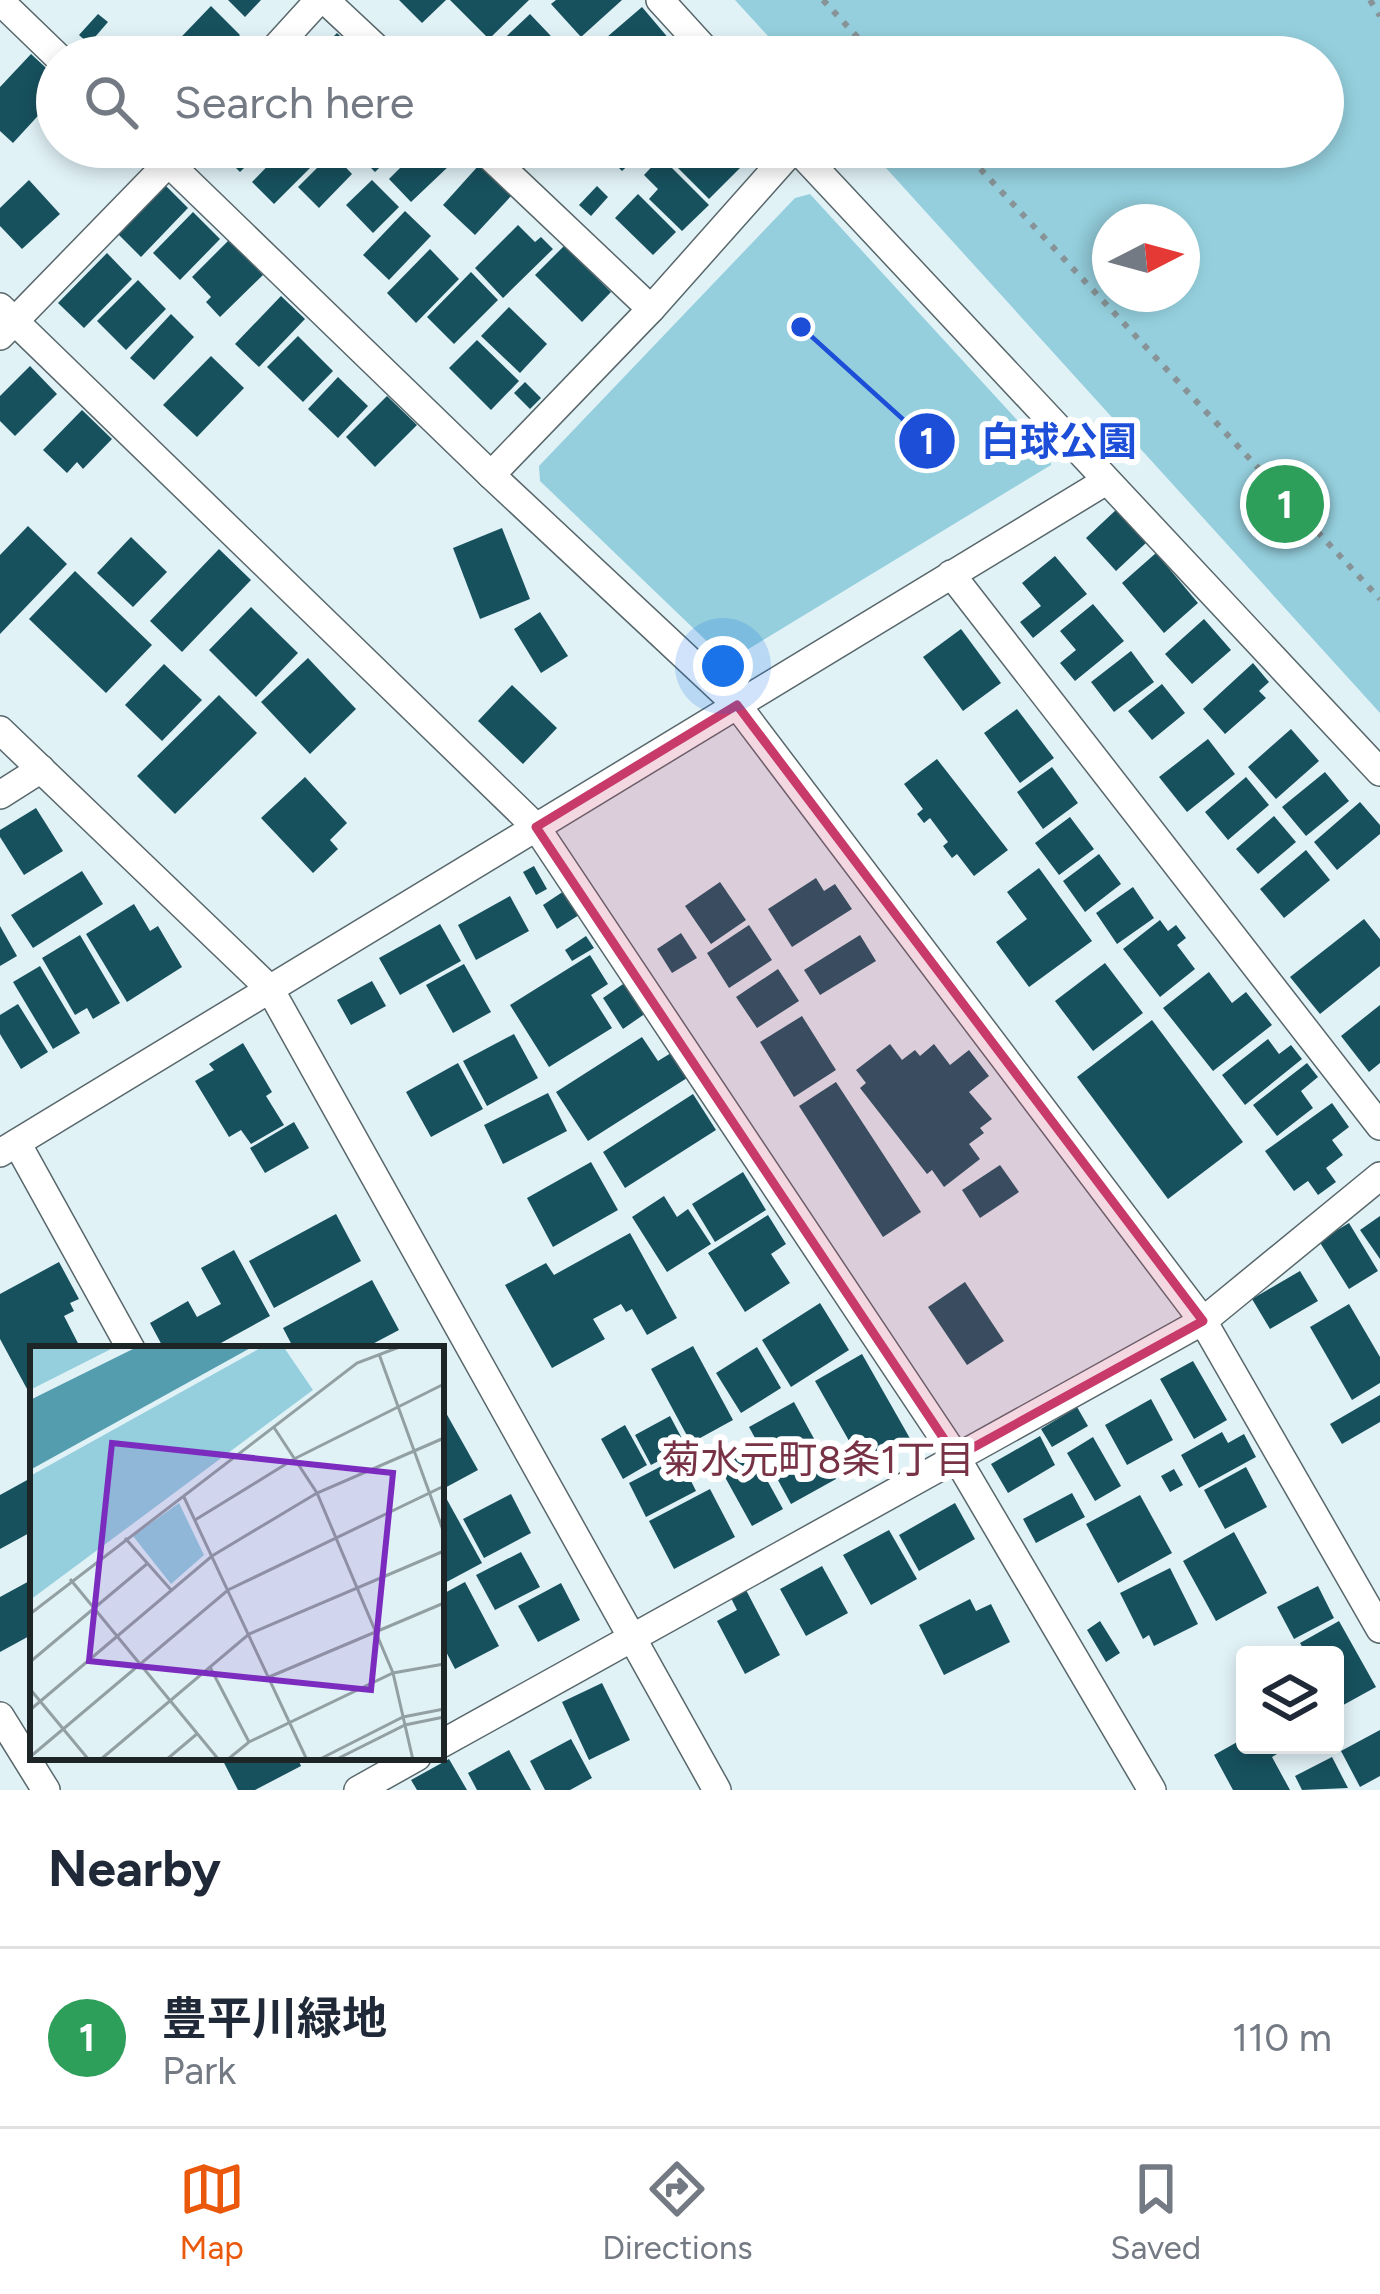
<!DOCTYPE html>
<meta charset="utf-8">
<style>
body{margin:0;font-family:Figtree,"Noto Sans JP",sans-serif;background:#f6f6f7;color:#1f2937}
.controls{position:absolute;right:36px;bottom:36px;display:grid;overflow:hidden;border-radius:12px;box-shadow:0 6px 18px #0003}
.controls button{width:108px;height:108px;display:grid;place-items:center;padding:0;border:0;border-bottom:3px solid #e0e1e3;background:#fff;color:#1f2937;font:60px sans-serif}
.compass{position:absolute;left:1092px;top:204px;width:108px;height:108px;border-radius:50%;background:#fff;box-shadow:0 6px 18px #0003;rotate:84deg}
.you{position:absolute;left:723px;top:666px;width:42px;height:42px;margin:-30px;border:9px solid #fff;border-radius:50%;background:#1a73e8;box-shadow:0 0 0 18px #1a73e833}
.badge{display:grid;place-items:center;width:78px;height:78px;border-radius:50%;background:#ea580c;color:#fff;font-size:39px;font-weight:700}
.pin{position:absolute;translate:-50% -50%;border:6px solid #fff;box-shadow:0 3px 12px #0006}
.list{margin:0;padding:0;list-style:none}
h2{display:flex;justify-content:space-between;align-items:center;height:156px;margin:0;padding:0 48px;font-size:51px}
h2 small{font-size:39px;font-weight:400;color:#747a83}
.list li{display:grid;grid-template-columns:78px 1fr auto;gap:36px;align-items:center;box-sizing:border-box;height:180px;padding:0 48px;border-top:3px solid #e0e1e3}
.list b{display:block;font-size:45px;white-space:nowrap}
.list p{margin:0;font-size:39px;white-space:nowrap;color:#747a83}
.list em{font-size:39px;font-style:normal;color:#747a83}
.icon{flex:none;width:66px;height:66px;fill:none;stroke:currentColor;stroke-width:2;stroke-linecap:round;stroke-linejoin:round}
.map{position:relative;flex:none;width:1380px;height:1790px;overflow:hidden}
.search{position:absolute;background:#fff;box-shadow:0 6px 18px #0003;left:36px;right:36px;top:36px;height:132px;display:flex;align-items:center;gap:30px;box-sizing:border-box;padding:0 42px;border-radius:66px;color:#747a83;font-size:45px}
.sheet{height:336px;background:#fff}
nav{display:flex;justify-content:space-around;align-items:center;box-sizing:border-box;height:168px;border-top:3px solid #e0e1e3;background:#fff;font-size:33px;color:#747a83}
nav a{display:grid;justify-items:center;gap:6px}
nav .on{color:#ea580c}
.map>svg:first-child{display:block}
</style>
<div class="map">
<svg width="1380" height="1790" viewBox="0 0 1380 1790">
<rect width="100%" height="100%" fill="#e1f2f7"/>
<g fill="#95cfdd" fill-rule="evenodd">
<path d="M735,0H1380V713L867,147H1323V57H787ZM1110,222H1182V294H1110Z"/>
<path d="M810,194L1050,456L1051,465L742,653L717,651L540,481L539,466L795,198Z"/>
</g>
<g fill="#17515e">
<path d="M228,0H261L245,17Z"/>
<path d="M399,0H446L422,23Z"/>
<path d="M450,0H529L489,39Z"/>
<path d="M556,0H622L581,37L551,4Z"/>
<path d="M211,6L240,35L219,57H162Z"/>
<path d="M642,7L670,40L650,57H608L617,48L607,37Z"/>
<path d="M98,14L108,22L89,44L79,35Z"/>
<path d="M530,14L568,54L564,57H501L497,54L494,57H477L487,46L492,50Z"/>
<path d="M337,33L362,57H313Z"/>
<path d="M31,54L57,78V95L13,143L0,131V87Z"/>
<path d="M215,147H265L240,172Z"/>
<path d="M286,147H305L318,160L274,204L252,182Z"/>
<path d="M350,147H401L375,172Z"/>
<path d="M598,147H648L622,171Z"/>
<path d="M675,147H723L742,166L709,199L666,156Z"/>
<path d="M419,149L428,158L436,150L450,165L411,202L389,179Z"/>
<path d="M332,153L352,174L319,208L298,187Z"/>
<path d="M661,157L709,205L682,231L649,199L658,189L644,175Z"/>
<path d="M479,165L512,195L475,235L443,205Z"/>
<path d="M29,180L60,214L22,249L0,226V208Z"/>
<path d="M372,180L399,207L373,233L346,205Z"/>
<path d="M164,184L188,208L141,257L116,232Z"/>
<path d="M597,186L608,197L591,216L579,205Z"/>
<path d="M638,194L676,232L653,255L615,218Z"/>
<path d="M405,211L431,236L389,280L363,255Z"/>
<path d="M193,212L220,239L180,280L153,253Z"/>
<path d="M518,225L535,242L541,237L553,249L503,298L475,268Z"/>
<path d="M229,240L263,275L220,317L206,302L211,297L192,277Z"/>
<path d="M564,246L611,292L582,322L535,275Z"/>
<path d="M430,249L459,279L416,323L387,293Z"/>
<path d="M107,253L132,279L84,328L58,303Z"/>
<path d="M471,272L498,300L454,344L427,317Z"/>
<path d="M138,280L166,309L126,350L97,321Z"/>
<path d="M281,296L305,319L259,367L235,344Z"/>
<path d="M509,307L547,344L520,373L481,336Z"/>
<path d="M171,314L194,337L154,380L130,358Z"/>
<path d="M298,336L333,371L303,402L267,367Z"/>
<path d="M477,340L519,381L491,410L449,368Z"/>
<path d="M211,356L244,388L197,437L163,405Z"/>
<path d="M30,366L57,394L15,436L0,421V396Z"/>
<path d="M338,377L368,406L338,438L308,409Z"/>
<path d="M525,382L541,398L530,409L514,393Z"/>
<path d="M387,396L417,425L375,467L346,437Z"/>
<path d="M82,410L112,439L83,469L77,462L67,473L43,450Z"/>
<path d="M1117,509L1147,542L1116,571L1086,538Z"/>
<path d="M28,526L67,564L0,634V555Z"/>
<path d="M502,528L530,599L480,619L453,548Z"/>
<path d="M131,537L167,572L133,607L97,573Z"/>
<path d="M219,549L251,580L182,652L150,621Z"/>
<path d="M1156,553L1198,603L1164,633L1122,583Z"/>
<path d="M1055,556L1087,594L1033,638L1020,622L1041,606L1022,583Z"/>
<path d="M75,571L152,645L106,693L29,619Z"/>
<path d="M1093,604L1124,641L1075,681L1060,663L1076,650L1060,631Z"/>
<path d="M251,607L298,653L256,697L209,650Z"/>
<path d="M540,612L568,656L541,673L514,629Z"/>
<path d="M1204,619L1231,650L1192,684L1165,654Z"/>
<path d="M961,629L1001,683L963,711L923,657Z"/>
<path d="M1131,651L1154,682L1114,712L1091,682Z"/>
<path d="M308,658L356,709L310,754L261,702Z"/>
<path d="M1253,663L1269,682L1259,691L1266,698L1225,734L1203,709Z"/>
<path d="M164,664L202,700L162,741L125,705Z"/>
<path d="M1162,684L1185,713L1152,740L1128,711Z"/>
<path d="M512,685L557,728L523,764L478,721Z"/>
<path d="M219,695L257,733L175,814L137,776Z"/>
<path d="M1017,709L1054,758L1020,783L984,733Z"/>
<path d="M1291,729L1319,761L1276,799L1248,767Z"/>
<path d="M1208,739L1235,774L1187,812L1159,777Z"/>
<path d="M937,759L1008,850L974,876L957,854L952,858L943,846L948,842L930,818L924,823L917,814L923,809L904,784Z"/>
<path d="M1052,767L1078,803L1043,829L1017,792Z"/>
<path d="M1325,772L1349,801L1306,836L1282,807Z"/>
<path d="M305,777L347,823L330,840L338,849L313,873L261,818Z"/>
<path d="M1246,777L1269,805L1228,840L1205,812Z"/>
<path d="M1360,802L1380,825V834L1337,870L1314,842Z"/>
<path d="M36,808L63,851L24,875L0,837V830Z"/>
<path d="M1274,816L1296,842L1258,874L1236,849Z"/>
<path d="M1070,817L1094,849L1059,875L1035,843Z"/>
<path d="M1306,850L1330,880L1284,918L1260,889Z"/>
<path d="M1099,854L1121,884L1085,912L1063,881Z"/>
<path d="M534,866L547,889L536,895L523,872Z"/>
<path d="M1039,868L1092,941L1029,987L996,942L1027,919L1007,892Z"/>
<path d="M82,871L103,904L33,948L11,915Z"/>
<path d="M816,878L824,891L835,884L852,909L792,947L768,909Z"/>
<path d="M720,882L746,920L711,944L685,906Z"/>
<path d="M1133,887L1154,918L1117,944L1096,913Z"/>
<path d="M564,891L579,915L557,929L543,905Z"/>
<path d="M510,896L529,931L476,960L458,925Z"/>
<path d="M134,904L150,931L158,926L182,967L127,1002L86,934Z"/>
<path d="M1364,919L1380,939V966L1320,1014L1290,977Z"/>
<path d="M1160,920L1168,931L1176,925L1186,938L1177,945L1195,969L1160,997L1123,949Z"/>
<path d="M440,924L461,961L400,995L379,958Z"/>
<path d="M749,925L772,960L729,988L707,953Z"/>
<path d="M0,926L17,956L0,966Z"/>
<path d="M681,933L697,958L672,973L657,949Z"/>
<path d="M80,935L120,1003L93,1019L87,1008L75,1015L42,958Z"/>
<path d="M860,935L876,961L820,995L804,970Z"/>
<path d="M586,936L594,948L572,961L565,950Z"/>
<path d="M590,955L608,984L591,995L612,1028L549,1067L510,1005Z"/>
<path d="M1105,963L1143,1013L1093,1051L1055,1001Z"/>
<path d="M464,964L491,1012L453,1033L426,985Z"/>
<path d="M40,966L80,1033L53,1049L13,982Z"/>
<path d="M778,969L799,1001L757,1028L736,997Z"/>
<path d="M1209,972L1232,1003L1246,992L1272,1025L1213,1071L1163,1008Z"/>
<path d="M372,981L386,1006L351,1025L337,1000Z"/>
<path d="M626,982L646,1013L623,1029L603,998Z"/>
<path d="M18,1004L48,1052L21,1069L0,1034V1015Z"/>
<path d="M1380,1005V1063L1369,1072L1341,1036Z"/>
<path d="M802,1016L836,1070L794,1097L760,1042Z"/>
<path d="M1152,1020L1243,1142L1168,1199L1077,1077Z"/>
<path d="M514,1034L538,1078L487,1106L463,1061Z"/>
<path d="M642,1037L658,1061L671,1053L687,1078L588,1141L556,1092Z"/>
<path d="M1268,1039L1279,1054L1291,1045L1302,1059L1245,1105L1222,1075Z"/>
<path d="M243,1043L272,1092L266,1096L284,1125L251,1144L241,1130L229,1137L195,1081L214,1070L209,1064Z"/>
<path d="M890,1044L902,1060L915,1050L920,1056L934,1044L950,1065L969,1050L989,1076L969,1092L992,1119L980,1128L984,1133L969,1144L980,1159L944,1187L932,1170L927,1174L860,1088L866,1083L856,1070Z"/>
<path d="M458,1063L483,1109L431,1137L406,1092Z"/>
<path d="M1307,1063L1318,1077L1301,1091L1313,1108L1277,1136L1253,1105Z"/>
<path d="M836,1082L921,1212L883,1237L799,1106Z"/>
<path d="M548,1093L567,1131L503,1164L484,1125Z"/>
<path d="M693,1094L716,1130L625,1188L603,1152Z"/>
<path d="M1332,1103L1349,1127L1332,1140L1343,1155L1326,1168L1336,1182L1318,1195L1308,1181L1294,1191L1265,1151Z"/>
<path d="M294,1122L309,1148L265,1173L250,1148Z"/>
<path d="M591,1162L618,1210L553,1247L527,1198Z"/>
<path d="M1000,1165L1019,1192L980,1218L962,1190Z"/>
<path d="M743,1172L766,1210L715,1242L692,1204Z"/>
<path d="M664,1196L677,1217L688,1209L711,1244L667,1272L632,1217Z"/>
<path d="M336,1214L361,1261L274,1308L249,1261Z"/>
<path d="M768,1215L786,1244L771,1254L790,1283L745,1312L708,1253Z"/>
<path d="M1380,1216V1259L1360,1230Z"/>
<path d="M1349,1223L1378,1271L1349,1289L1319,1241Z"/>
<path d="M630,1233L677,1318L647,1335L632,1309L626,1312L621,1304L593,1319L605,1339L552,1368L505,1285L546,1263L554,1275Z"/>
<path d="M234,1250L270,1316L210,1349H164L150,1323L188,1301L197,1317L221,1304L201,1268Z"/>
<path d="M59,1262L79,1299L70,1303L74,1311L64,1316L81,1349H33V1400L0,1339V1294Z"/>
<path d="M1300,1271L1318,1301L1270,1329L1252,1299Z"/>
<path d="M372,1280L399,1330L363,1349H294L283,1328Z"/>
<path d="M965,1282L1004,1341L967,1365L928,1307Z"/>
<path d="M820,1303L849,1350L791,1387L762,1340Z"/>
<path d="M1349,1304L1380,1357V1383L1352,1400L1310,1327Z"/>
<path d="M693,1346L733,1420L691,1443L651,1369Z"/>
<path d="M757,1347L781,1388L741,1413L716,1373Z"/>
<path d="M862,1354L912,1442L865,1469L815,1381Z"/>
<path d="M1193,1361L1227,1420L1194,1439L1160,1379Z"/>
<path d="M1380,1395V1422L1342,1444L1330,1424Z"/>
<path d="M1151,1399L1173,1440L1127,1465L1105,1425Z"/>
<path d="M794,1402L836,1479L791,1504L749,1427Z"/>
<path d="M441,1404L478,1470L441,1490Z"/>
<path d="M1077,1407L1088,1426L1052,1447L1041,1429Z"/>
<path d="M670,1416L686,1446L651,1465L635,1435Z"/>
<path d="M625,1425L647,1465L623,1479L601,1439Z"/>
<path d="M1222,1432L1228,1443L1244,1434L1256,1457L1199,1488L1181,1455Z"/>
<path d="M1040,1436L1055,1465L1008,1493L991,1464Z"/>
<path d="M1093,1437L1121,1486L1095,1501L1067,1453Z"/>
<path d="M746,1442L783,1509L752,1526L715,1459Z"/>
<path d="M679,1457L696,1491L646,1517L629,1483Z"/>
<path d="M1246,1467L1267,1507L1225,1529L1204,1490Z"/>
<path d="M1174,1469L1183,1485L1170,1492L1161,1476Z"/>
<path d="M29,1479L33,1486V1531L0,1549V1495Z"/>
<path d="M710,1489L735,1537L674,1569L649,1521Z"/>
<path d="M1072,1493L1085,1517L1036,1543L1023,1519Z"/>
<path d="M511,1494L531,1533L484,1558L463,1519Z"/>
<path d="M1140,1495L1172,1553L1118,1583L1086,1524Z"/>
<path d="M445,1496L482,1563L441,1585V1499Z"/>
<path d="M955,1503L975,1539L919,1571L899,1535Z"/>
<path d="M889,1530L917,1579L871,1605L843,1555Z"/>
<path d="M1234,1532L1267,1593L1216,1621L1183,1561Z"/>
<path d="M521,1552L540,1587L495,1610L476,1575Z"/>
<path d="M822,1566L848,1613L806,1636L780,1589Z"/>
<path d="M1170,1568L1198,1624L1154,1646L1149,1635L1143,1639L1120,1593Z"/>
<path d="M33,1579V1634L0,1652V1597Z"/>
<path d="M465,1582L499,1646L455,1669L441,1642V1595Z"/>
<path d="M561,1583L580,1620L538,1642L518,1606Z"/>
<path d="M1318,1586L1334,1618L1294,1639L1277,1607Z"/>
<path d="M746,1590L780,1655L745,1674L717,1621L737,1610L731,1598Z"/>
<path d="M970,1599L976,1611L991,1604L1010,1642L944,1675L919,1625Z"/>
<path d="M1100,1621L1120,1653L1106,1662L1087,1630Z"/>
<path d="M1339,1621L1376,1687L1336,1709L1335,1655H1307L1300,1643Z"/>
<path d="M602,1683L630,1740L589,1760L562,1702Z"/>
<path d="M1380,1730V1776L1360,1787L1341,1751Z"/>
<path d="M571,1739L592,1778L570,1790H545L530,1761Z"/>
<path d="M1239,1741L1241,1745L1245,1743L1272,1745L1277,1754L1272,1757L1290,1790H1233L1214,1755Z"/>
<path d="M509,1750L531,1790H477L468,1773Z"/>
<path d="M221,1757H297L301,1766L255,1790H238Z"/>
<path d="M1332,1757L1348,1788L1302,1790L1295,1776Z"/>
<path d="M449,1759L467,1790H417L411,1780Z"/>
</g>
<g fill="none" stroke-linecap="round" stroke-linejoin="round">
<defs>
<g id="minor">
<path d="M325,0L386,57"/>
<path d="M660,0L712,57"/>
<path d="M0,1L58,57"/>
<path d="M267,57L319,0"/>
<path d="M152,147L491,475L737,705L1203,1321L1380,1629"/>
<path d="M480,147L651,309"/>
<path d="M795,147L1380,772"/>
<path d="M0,307L536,827L956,1457L1152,1790"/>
<path d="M0,336L184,147"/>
<path d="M491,475L651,309L795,147"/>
<path d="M951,574L1380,1126"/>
<path d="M0,730L270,989L717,1790"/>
<path d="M0,795L41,769"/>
<path d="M17,1143L131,1349"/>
<path d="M0,1153L1106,481"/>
<path d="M0,1716L46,1790"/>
<path d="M441,1744L1203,1321L1380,1176"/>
<path d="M358,1790L417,1757"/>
</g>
</defs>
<use href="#minor" stroke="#58676b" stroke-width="30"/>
<g stroke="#879396" stroke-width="6" stroke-dasharray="6 9" stroke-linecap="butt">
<path d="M823,0L876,57"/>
<path d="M1370,0L1380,16"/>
<path d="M960,147L1380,599"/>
</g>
<use href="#minor" stroke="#fff" stroke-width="27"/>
</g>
<path fill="#c73a69" fill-opacity="0.2" stroke="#c73a69" stroke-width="9" stroke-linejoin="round" d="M737,705L1203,1321L956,1457L536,827Z"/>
<g text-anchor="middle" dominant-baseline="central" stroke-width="12" stroke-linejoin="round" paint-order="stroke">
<g font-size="39" fill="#783246" stroke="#fff">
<text x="818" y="1459">菊水元町8条1丁目</text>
</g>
</g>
<g transform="translate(30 1346)">
<rect width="414" height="414" fill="#e1f2f7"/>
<path d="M0,0H87L0,44ZM234,0H253L283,44L0,254V130ZM149,157L174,209L141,238L103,190Z" fill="#95cfdd"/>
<path d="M109,0H224L0,124V54Z" fill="#549dae"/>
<path fill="none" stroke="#93a0a3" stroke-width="3" d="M349,8L414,187M243,80L287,147L363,327L383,414M153,149L277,414M165,174L264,113L414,38M95,192L142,245M40,233L189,414M0,268L327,17L372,0M0,316L118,217M180,321L219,396M239,331L414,257M0,343L59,414M0,364L182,210L287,147L414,92M0,411L198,244L414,140M70,414L219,288L414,205M136,414L168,387M197,414L219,396L363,327L414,318M288,414L373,371L414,363M305,414L375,379L414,371"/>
<path fill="#7b2cbf" fill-opacity="0.15" stroke="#7b2cbf" stroke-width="6" d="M82,97L363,127L341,344L59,315Z"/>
<rect width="414" height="414" fill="none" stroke="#1e2526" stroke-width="6"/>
</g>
<path fill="none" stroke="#1d4ed8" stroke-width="4.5" d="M801 327L927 441"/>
<g fill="#1d4ed8" stroke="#fff" stroke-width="4.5">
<circle cx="801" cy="327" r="12"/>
<circle cx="927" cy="441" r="30"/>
</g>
<g font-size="36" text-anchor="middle" font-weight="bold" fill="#fff">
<text x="927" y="454">1</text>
</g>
<g font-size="39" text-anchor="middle" font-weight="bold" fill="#1d4ed8" stroke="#fff" stroke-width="12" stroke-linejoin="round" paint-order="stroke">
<text x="1059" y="455">白球公園</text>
</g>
</svg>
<div class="controls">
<button><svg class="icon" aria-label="layers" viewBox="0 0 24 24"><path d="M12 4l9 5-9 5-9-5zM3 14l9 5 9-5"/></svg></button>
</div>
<svg class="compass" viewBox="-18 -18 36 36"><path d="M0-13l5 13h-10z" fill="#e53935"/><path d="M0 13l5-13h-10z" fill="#747a83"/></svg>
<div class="you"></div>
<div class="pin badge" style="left:1285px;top:504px;background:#2e9e5b">1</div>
<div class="search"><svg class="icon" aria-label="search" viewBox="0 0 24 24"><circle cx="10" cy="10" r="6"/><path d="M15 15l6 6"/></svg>Search here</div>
</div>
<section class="sheet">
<h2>Nearby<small></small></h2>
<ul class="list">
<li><span class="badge" style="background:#2e9e5b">1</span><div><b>豊平川緑地</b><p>Park</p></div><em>110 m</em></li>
</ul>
</section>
<nav>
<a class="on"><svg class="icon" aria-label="map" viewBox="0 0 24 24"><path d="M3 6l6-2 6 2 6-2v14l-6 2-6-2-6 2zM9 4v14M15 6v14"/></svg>Map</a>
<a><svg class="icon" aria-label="directions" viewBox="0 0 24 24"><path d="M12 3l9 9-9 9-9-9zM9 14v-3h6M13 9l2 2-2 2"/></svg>Directions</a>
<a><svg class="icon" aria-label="saved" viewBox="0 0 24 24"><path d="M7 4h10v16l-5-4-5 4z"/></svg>Saved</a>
</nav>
